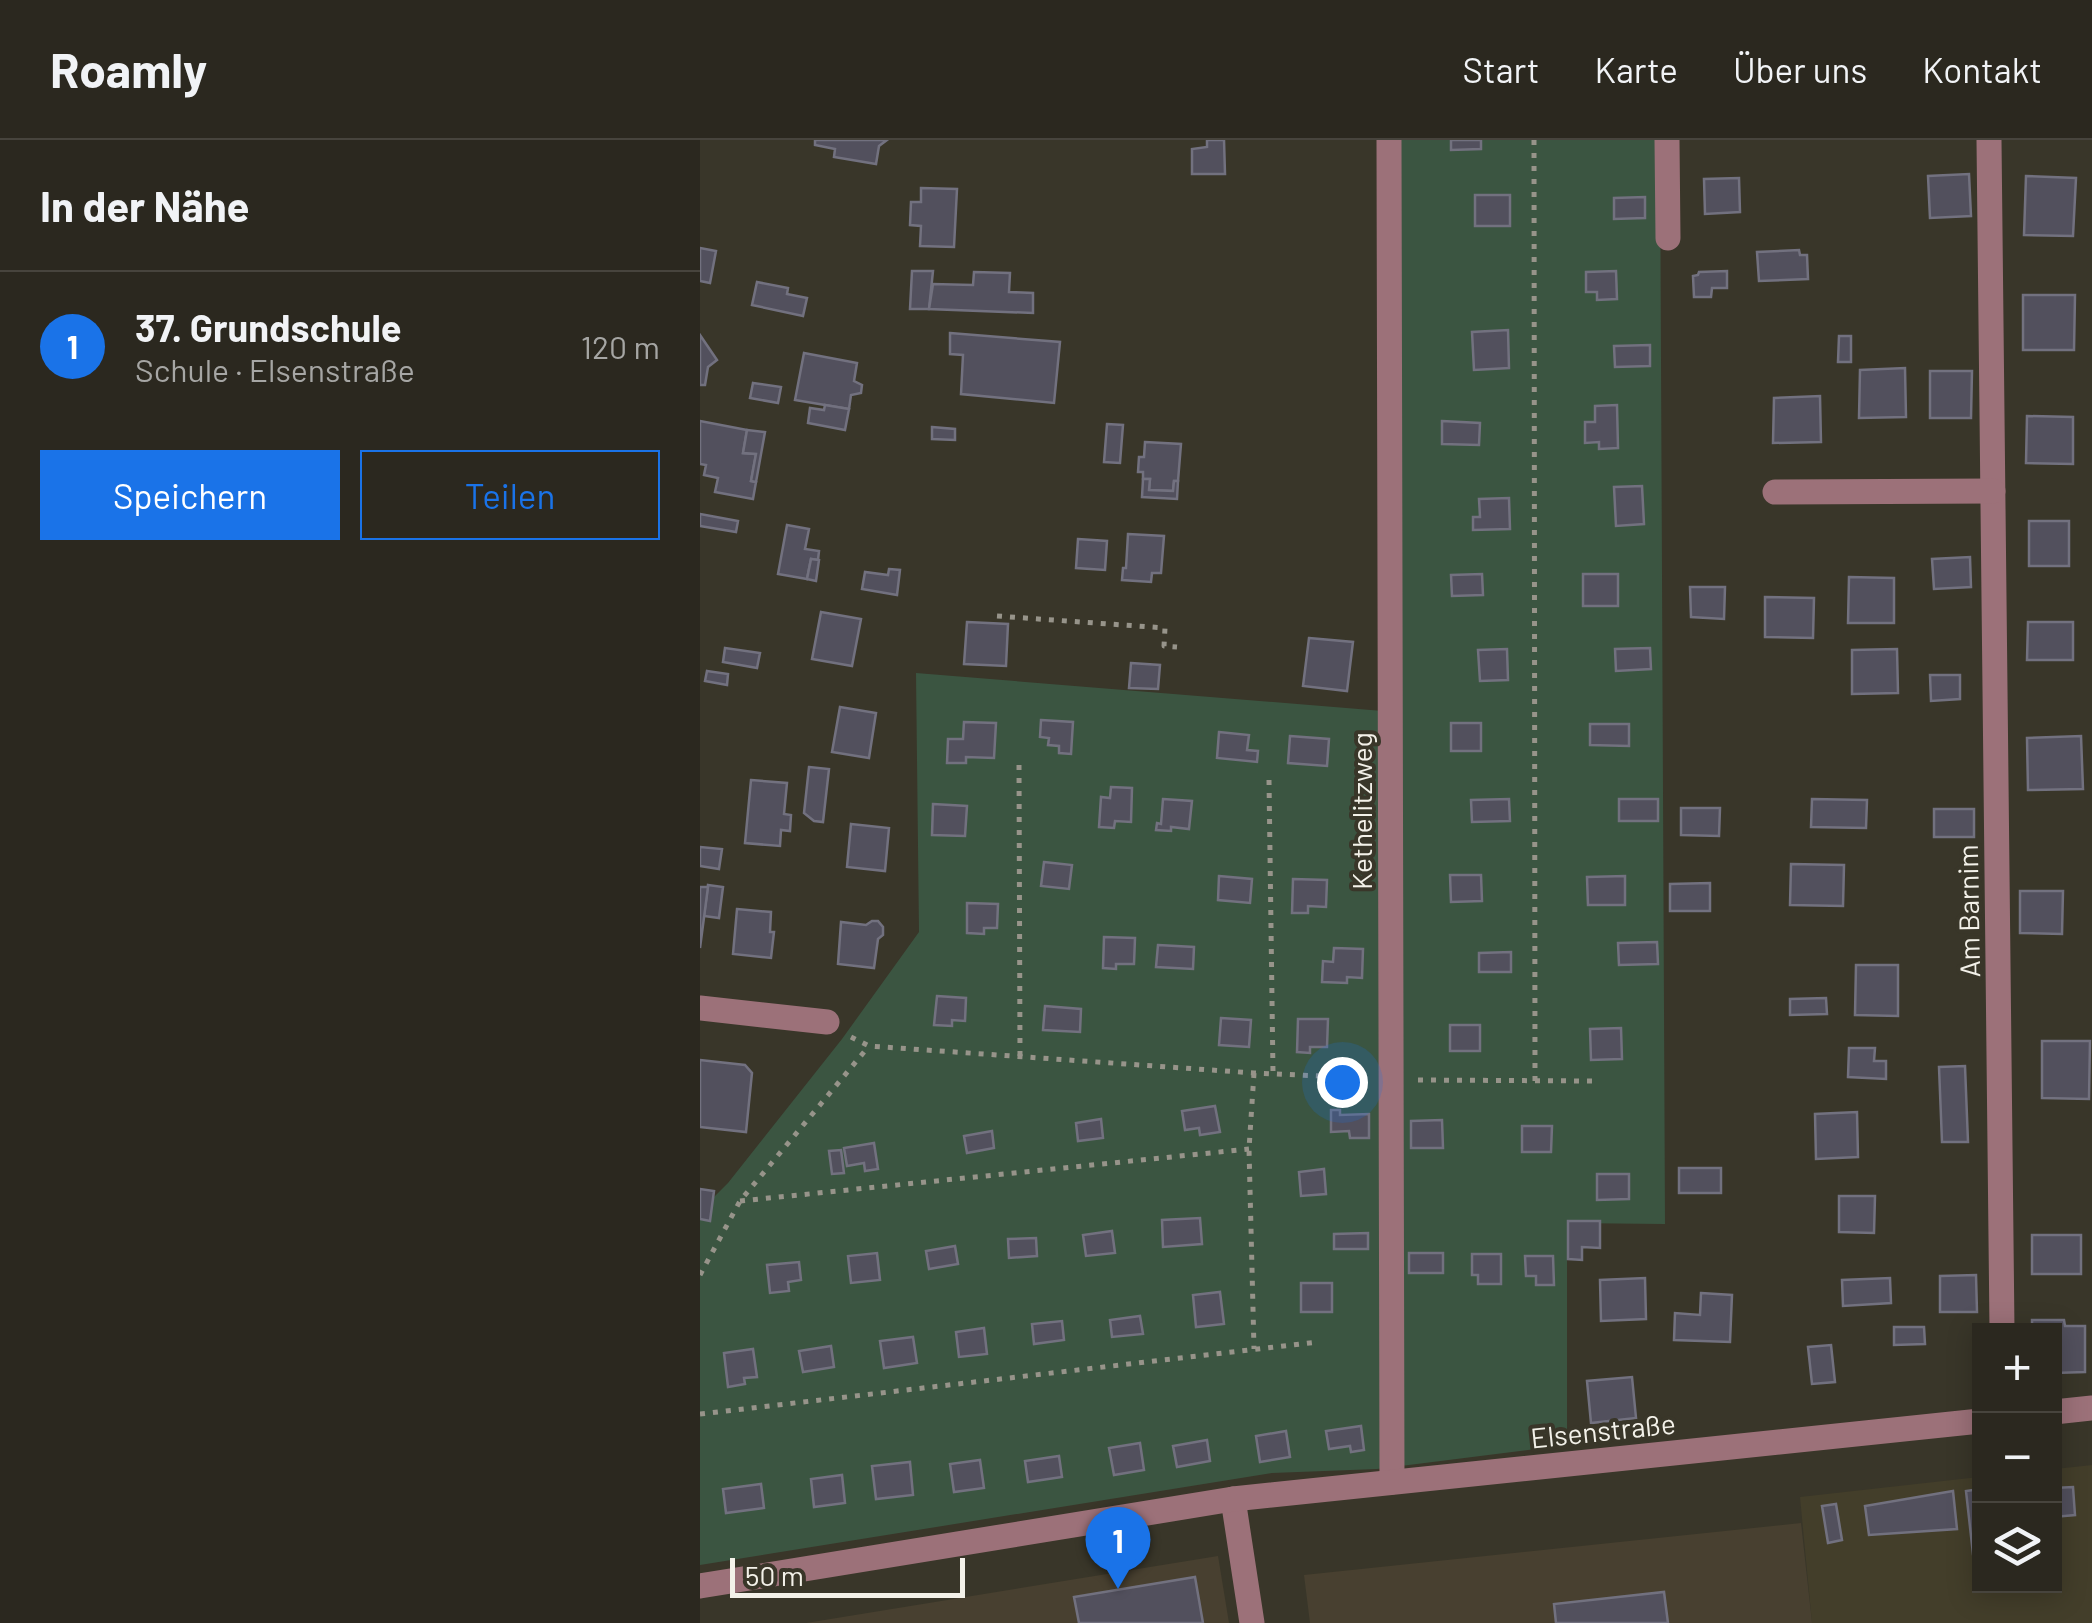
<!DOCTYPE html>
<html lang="de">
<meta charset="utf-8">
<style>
body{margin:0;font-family:Barlow,sans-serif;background:#333028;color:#f1f3f6}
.controls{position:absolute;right:30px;bottom:30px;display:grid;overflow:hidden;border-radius:0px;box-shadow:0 5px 25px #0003}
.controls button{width:90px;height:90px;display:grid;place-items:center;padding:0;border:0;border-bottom:2px solid #47443d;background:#2b281f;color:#f1f3f6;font:50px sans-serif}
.scale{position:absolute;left:30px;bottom:25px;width:235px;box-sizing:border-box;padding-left:10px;border:5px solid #f3f1e9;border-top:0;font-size:28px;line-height:35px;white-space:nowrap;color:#f3f1e9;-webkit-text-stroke:8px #393629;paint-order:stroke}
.you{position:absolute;left:642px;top:942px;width:35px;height:35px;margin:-25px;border:8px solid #fff;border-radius:50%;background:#1a73e8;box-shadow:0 0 0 15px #1a73e833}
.badge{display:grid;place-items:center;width:65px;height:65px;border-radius:50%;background:#1a73e8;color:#fff;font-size:32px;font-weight:700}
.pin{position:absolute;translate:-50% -82px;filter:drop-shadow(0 2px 5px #0008)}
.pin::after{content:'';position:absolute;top:52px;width:35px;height:30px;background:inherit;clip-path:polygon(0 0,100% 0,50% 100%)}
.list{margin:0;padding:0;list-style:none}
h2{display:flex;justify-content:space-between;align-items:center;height:130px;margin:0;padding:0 40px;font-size:42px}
h2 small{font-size:32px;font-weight:400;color:#a6a6a4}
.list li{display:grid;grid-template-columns:65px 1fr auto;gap:30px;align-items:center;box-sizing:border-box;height:150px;padding:0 40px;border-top:2px solid #47443d}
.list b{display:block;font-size:38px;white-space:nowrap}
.list p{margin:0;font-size:32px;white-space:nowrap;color:#a6a6a4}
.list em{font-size:32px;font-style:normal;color:#a6a6a4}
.actions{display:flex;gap:20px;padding:30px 40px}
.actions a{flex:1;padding:22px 0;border:2px solid #1a73e8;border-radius:0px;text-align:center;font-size:35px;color:#1a73e8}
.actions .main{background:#1a73e8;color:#fff}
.icon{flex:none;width:55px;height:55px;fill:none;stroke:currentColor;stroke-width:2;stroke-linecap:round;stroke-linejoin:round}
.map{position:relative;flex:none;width:1392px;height:1483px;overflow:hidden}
header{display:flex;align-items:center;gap:60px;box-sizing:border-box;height:140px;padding:0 50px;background:#2b281f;border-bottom:2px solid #47443d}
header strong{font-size:48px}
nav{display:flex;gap:55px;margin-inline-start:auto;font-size:35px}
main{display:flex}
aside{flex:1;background:#2b281f}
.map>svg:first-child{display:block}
</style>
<header>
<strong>Roamly</strong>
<nav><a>Start</a><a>Karte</a><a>Über uns</a><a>Kontakt</a></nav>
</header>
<main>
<aside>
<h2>In der Nähe<small></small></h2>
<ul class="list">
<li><span class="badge">1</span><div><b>37. Grundschule</b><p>Schule · Elsenstraße</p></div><em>120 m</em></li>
</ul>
<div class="actions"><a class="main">Speichern</a><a>Teilen</a></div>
</aside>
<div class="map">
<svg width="1392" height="1483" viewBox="0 0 1392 1483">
<rect width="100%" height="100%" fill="#393629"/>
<path fill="#433e2a" d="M1392,1325V1483H1112L1100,1357L1279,1337L1280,1446H1354L1355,1329Z"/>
<g fill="#484030">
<path d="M1101,1383L1112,1483H610L604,1435Z"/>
<path d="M518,1416L529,1483H106Z"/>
</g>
<path fill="#3b5541" d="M695,0H960L965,1084L867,1083V1305L677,1329L572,1333L0,1425V1071L28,1043L142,899L219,792L216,533L695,572Z"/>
<g fill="#52505d" stroke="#72717f" stroke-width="2.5">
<path d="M115,0H187L179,6L176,24L134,17L135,9L115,5Z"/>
<path d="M507,0H524L525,34H492V9L507,7Z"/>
<path d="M751,0H781V9L751,10Z"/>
<path d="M1269,34L1271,76L1230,78L1228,36Z"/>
<path d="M1326,36L1376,38L1373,96L1324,95Z"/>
<path d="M1039,38L1040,72L1005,74L1004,39Z"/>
<path d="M221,48L257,49L254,107L220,106L221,86L210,85L211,62H221Z"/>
<rect x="775" y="55" width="35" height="31"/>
<path d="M945,57V78L914,79V58Z"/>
<path d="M0,108L16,111L10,143L0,141Z"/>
<path d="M1099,110L1100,115H1107L1108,139L1059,141L1057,112Z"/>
<path d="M212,131H233L229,169H210Z"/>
<path d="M916,131L917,159L897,160V152H886V132Z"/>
<path d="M1027,131V148H1012L1011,157H994L993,136L998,135L999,132Z"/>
<path d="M274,132L310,133L309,152L333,153V173L229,169L233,144L273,145Z"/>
<path d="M57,142L88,148L87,154L107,158L103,176L52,165Z"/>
<path d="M1323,155H1375L1374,210H1323Z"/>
<path d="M808,190L809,228L774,230L772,192Z"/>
<path d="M250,193L360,202L354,263L261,254L263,215L250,214Z"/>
<path d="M0,195L17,220L8,227L5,245H0Z"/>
<path d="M1139,196H1151V222H1138Z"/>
<path d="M950,205V226L915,227L914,206Z"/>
<path d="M104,213L157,223L154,241L162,245L161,253L151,255L149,269L95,260Z"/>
<path d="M1205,228L1206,277L1159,278L1160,230Z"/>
<path d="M1230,231H1272L1271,278H1230Z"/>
<path d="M53,243L81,247L78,263L50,258Z"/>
<path d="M1120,256L1121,302L1073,303L1074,258Z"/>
<path d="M125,265L149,269L145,290L108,283L110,268L124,270Z"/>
<path d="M917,265L918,308L899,309V302L885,303V282H895V266Z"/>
<path d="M1327,276L1373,277V324L1326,323Z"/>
<path d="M0,281L47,290L43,313L56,314L51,341L56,342L53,359L15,352L18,338L4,335L6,325L0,324Z"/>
<path d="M742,281L780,283L779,305L742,304Z"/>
<path d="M407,284L423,285L420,323L404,322Z"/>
<path d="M232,287L255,289V300L232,299Z"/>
<path d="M47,290L65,292L56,342L51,341L56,314L43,313Z"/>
<path d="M445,302L481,304L478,341H474L473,351L449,350L450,339H443V332H438L439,317H444Z"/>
<path d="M443,339H450L449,350L473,351L474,341H478L477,359L442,357Z"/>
<path d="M942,346L944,384L916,386L914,347Z"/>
<path d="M809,358L810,389L773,390V377H780L779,359Z"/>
<path d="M0,374L38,381L36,392L0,386Z"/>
<rect x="1329" y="381" width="40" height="45"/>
<path d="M87,385L109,389L105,409L119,411L118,420L111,419L107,439L78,434Z"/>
<path d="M428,394L464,396L461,433H452L451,442L422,440L423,428H426Z"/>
<path d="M378,399L407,401L405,430L376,428Z"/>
<path d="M1270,417L1271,447L1234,449L1232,419Z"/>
<path d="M111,419L119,420L116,441L107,439Z"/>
<path d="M189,429L200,430L197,455L162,449L165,432L188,435Z"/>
<path d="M782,434L783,455L752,456L751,435Z"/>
<rect x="883" y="434" width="35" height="32"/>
<path d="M1149,437L1194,438V483H1148Z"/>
<path d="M990,447H1025L1024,479L991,477Z"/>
<path d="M1065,457L1114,458L1113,498L1065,497Z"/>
<path d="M121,472L161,479L152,526L112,519Z"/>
<path d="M267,482L308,484L306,526L264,524Z"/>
<path d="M1328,482H1373V520H1327Z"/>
<path d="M609,498L653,502L647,551L603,546Z"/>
<path d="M25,508L60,513L57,528L23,522Z"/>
<path d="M950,508L951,529L916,531L915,509Z"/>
<path d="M807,509L808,540L780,541L778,510Z"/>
<path d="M1197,509L1198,553L1152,554V510Z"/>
<path d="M431,523L460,525L458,549L429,548Z"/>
<path d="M7,531L28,534L27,545L5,541Z"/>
<path d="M1230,535H1260V559L1231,561Z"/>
<path d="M140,567L176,573L169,618L132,612Z"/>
<path d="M341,580L373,582L371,614L359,613V606L348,605L349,598L340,597Z"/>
<path d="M264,582L296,583L294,618L266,617V623H247L248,599H263Z"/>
<rect x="751" y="583" width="30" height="28"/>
<path d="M890,584H929V606L890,605Z"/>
<path d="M519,592L549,595L547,610L558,611L557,622L517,618Z"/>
<path d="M590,596L629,599L627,626L588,623Z"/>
<path d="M1381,596L1383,649L1328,650L1327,598Z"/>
<path d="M109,627L129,629L123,682L114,681L104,673Z"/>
<path d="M51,640L87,643L84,674L91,675L90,691L81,690L80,706L45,703Z"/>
<path d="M411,647L432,648L431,682L415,681L414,688L399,687L401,657L410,658Z"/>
<path d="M463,659L492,661L489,689L471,687V691L456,690L457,683L461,684Z"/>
<path d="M809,659L810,681L772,682L771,660Z"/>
<rect x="919" y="659" width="39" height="22"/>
<path d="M1112,659L1167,660L1166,688L1111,687Z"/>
<path d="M233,664L267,666L265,696L232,695Z"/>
<path d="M981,668H1020L1019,696L981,695Z"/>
<rect x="1234" y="669" width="40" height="28"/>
<path d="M151,684L189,688L185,731L147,727Z"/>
<path d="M0,707L22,709L19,729L0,726Z"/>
<path d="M344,722L372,725L369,749L341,746Z"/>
<path d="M1091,724L1144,725L1143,766L1090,765Z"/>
<path d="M750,735H781L782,761L751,762Z"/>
<path d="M519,736L552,739L550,763L518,760Z"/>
<path d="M925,736V765H888L887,737Z"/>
<path d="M593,739L627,740L626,767L608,766V773H592Z"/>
<path d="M1010,743V771H970V744Z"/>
<path d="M8,745L23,747L19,778L4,776Z"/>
<path d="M0,747H8L0,808Z"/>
<path d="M1320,751H1363L1362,794L1320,793Z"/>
<path d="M267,763L298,764L297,788H284V794L267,793Z"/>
<path d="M37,769L71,772L70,792H74L71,818L33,814Z"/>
<path d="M172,781H178L183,787V795L178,799L174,828L138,824L141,782L166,785Z"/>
<path d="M404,797L435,798L434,824H416V829L403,828Z"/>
<path d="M957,802L958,824L919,825L918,803Z"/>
<path d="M458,805L494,807L493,829L456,827Z"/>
<path d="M634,808L663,809L662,838L647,837V843L622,842L623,821L633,822Z"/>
<path d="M811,812V832H779V813Z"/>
<path d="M1156,825H1198V876L1155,875Z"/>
<path d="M237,856L266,858L265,881L252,880V886L234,885Z"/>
<path d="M1126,858L1127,874L1090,875V859Z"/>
<path d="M345,866L381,869L380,892L343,890Z"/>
<path d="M521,878L551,880L549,907L519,905Z"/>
<path d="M598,879H628L627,907H610V913L597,912Z"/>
<rect x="750" y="885" width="30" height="26"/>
<path d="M921,888L922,919L891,920L890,889Z"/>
<path d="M1342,901H1390L1389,959L1342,958Z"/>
<path d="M1149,908H1175L1174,921H1186V939L1148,937Z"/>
<path d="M0,920L45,925L52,933L46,992L0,987Z"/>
<path d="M1265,926L1268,1002H1242L1239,927Z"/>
<path d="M515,966L520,992L500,995L499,988L485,990L482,971Z"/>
<path d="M631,970H640V975L669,974V998H650L649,991L631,992Z"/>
<path d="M1157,972L1158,1017L1116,1019L1115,974Z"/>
<path d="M401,979L403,998L378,1001L376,983Z"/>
<path d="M742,980L743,1008H711V981Z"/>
<path d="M822,986H852L851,1012H822Z"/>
<path d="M292,991L294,1008L267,1013L264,996Z"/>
<path d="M174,1003L178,1029L165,1031L164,1023L147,1026L144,1008Z"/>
<path d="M141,1010L144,1033L132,1034L129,1011Z"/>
<rect x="979" y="1028" width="42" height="25"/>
<path d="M624,1029L626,1054L601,1056L599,1032Z"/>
<path d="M897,1034H929V1059L897,1060Z"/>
<path d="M0,1049L14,1051L10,1081L0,1079Z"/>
<path d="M1139,1056H1175L1174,1093L1139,1092Z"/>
<path d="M500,1078L502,1104L463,1107L462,1080Z"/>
<path d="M868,1081H900V1108L882,1107V1120L868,1119Z"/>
<path d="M412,1091L415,1113L386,1116L383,1095Z"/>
<path d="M668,1093V1109H634V1094Z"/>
<rect x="1332" y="1095" width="49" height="39"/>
<path d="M336,1098L337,1116L309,1118L308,1099Z"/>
<path d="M255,1106L258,1124L229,1129L226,1111Z"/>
<path d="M177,1113L180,1140L151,1143L148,1116Z"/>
<rect x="709" y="1113" width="34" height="20"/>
<path d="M772,1114H801V1144H778V1135H772Z"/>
<path d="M825,1116H853L854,1145H836V1136H826Z"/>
<path d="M99,1122L101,1140L88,1142L89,1151L70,1153L67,1125Z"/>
<path d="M1276,1135L1277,1172H1240V1136Z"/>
<path d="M945,1138L946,1179L901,1181L900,1140Z"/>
<path d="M1190,1138L1191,1163L1143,1166L1142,1140Z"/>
<rect x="601" y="1143" width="31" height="29"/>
<path d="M520,1152L524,1184L496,1187L493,1155Z"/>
<path d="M1001,1153L1032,1155L1030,1202L974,1200L975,1173L1000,1175Z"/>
<path d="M440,1176L443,1194L412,1197L410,1180Z"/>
<path d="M1332,1180H1364L1365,1186H1385V1232L1354,1233V1190H1332Z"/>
<path d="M362,1181L364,1200L334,1204L332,1184Z"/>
<path d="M1194,1187H1224L1225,1204L1194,1205Z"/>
<path d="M284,1188L287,1214L259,1217L256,1192Z"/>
<path d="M213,1197L217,1223L184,1228L180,1201Z"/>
<path d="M1131,1205L1135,1242L1112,1244L1108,1207Z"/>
<path d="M131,1206L134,1227L103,1232L99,1211Z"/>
<path d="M53,1209L57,1237L44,1238L45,1244L28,1247L24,1213Z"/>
<path d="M932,1237L936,1278L891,1283L887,1241Z"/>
<path d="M661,1286L664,1310L651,1312L650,1306L629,1309L626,1291Z"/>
<path d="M586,1291L590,1317L560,1322L556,1296Z"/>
<path d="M507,1300L510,1321L477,1327L473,1306Z"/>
<path d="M440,1303L444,1330L414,1335L409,1308Z"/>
<path d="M359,1316L362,1337L328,1342L325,1321Z"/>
<path d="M280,1320L284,1348L254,1352L250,1324Z"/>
<path d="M210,1322L213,1355L176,1359L172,1326Z"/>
<path d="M142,1335L145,1363L114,1367L111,1339Z"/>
<path d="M61,1344L64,1368L26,1373L23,1349Z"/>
<path d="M1373,1347L1375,1375L1354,1377V1348Z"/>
<path d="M1280,1349V1413L1273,1414L1266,1351Z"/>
<path d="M1253,1351L1257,1389L1169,1395L1165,1366Z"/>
<path d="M1136,1364L1142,1400L1128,1403L1122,1366Z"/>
<path d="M495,1437L503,1483H379L374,1457Z"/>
<path d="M964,1452L968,1483H856L854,1464Z"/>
</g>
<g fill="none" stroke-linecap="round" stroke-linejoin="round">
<g stroke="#97948a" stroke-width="5" stroke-dasharray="5 8" stroke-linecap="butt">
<path d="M834,0L835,942"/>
<path d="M297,476L465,488L464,506L477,507"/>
<path d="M319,625L320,916"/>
<path d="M569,640L573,933"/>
<path d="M151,897L169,906L554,933L667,938"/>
<path d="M554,933L549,1009L554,1209"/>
<path d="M718,940L892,941"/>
<path d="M40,1061L549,1009"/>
<path d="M0,1135L40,1061L169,906"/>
<path d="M0,1274L618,1202"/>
</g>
<g stroke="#9c7179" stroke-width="25">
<path d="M689,0L692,1342"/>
<path d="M967,0L968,98"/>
<path d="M1289,0L1302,1190"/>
<path d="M1075,352L1293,351"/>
<path d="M0,868L127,882"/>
<path d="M1354,1272L1392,1268"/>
<path d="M533,1359L552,1483"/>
<path d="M0,1446L533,1359L1280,1281"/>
</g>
</g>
<g text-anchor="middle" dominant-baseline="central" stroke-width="8" stroke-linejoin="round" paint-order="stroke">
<g font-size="28" fill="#f3f1e9" stroke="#393629">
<text transform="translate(661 671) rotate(-90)">Kethelitzweg</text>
<text transform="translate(1268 771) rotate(-91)">Am Barnim</text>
<text transform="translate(903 1290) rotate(-6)">Elsenstraße</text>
</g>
</g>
</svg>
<div class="controls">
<button>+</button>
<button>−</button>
<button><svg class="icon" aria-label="layers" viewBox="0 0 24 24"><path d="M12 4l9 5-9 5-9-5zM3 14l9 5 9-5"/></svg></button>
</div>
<div class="scale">50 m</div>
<div class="you"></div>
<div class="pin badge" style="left:418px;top:1449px">1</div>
</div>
</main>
